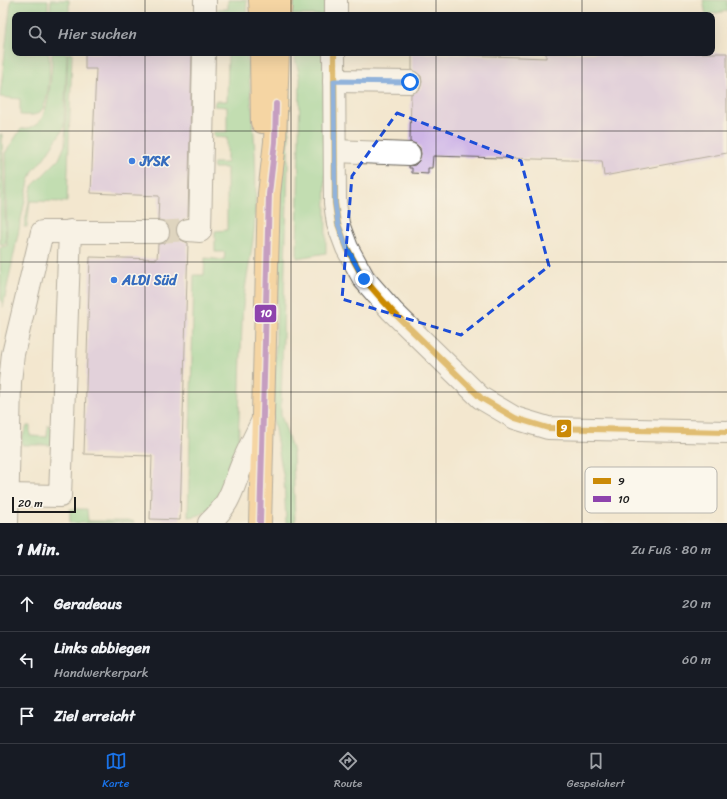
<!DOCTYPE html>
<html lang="de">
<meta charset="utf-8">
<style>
body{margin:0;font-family:Sriracha,sans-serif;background:#242831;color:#f1f3f6}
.scale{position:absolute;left:12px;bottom:10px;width:64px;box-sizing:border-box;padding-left:4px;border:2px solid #1c1c1c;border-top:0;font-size:11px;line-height:14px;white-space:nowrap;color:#1c1c1c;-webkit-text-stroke:3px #fbf7ec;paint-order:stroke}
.stop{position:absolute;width:12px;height:12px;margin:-9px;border:3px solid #1a73e8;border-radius:50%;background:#fff}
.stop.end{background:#1a73e8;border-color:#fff;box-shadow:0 1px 4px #0008}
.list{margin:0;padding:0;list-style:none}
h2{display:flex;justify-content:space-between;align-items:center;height:52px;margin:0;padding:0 16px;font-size:17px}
h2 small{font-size:13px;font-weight:400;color:#9ea1a6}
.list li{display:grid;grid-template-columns:26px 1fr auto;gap:12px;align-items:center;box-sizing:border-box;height:56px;padding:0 16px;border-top:1px solid #363941}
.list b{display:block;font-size:15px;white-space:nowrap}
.list p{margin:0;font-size:13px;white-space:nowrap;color:#9ea1a6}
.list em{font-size:13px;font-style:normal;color:#9ea1a6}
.icon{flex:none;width:22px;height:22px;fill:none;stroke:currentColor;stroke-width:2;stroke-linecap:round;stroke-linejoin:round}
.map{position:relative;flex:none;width:727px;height:523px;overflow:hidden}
.search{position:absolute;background:#171b24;box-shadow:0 4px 16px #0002;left:12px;right:12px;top:12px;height:44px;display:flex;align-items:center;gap:10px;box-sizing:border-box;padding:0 14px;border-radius:8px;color:#9ea1a6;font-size:15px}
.sheet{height:220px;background:#171b24}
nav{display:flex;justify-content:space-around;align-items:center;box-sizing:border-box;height:56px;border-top:1px solid #363941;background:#171b24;font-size:11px;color:#9ea1a6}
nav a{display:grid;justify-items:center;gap:2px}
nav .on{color:#1a73e8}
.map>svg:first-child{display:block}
</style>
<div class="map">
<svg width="727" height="523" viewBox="0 0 727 523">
<rect width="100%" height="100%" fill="#fbf7ec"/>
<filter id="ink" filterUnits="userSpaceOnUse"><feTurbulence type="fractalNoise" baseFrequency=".025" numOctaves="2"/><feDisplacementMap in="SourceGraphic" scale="8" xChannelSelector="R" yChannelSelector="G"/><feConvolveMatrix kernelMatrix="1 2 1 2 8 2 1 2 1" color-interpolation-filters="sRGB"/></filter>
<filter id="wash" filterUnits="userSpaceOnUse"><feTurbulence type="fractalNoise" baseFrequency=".012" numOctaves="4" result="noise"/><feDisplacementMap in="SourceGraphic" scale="16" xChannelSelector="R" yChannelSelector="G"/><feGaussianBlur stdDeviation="0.9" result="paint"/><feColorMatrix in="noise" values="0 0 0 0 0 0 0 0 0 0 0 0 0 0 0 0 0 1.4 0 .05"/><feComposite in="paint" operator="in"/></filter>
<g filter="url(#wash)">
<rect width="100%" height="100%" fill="#f3e7cf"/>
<g fill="#87d08d" stroke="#527654">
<path d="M11,0H48V15H15V53H49C50,67 50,100 41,111C36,117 26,115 20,115V99L0,97Z"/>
<path d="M51,0H69V15H50Z"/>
<path d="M228,0H247L246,15H218L216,12L218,9H228Z"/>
<path d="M292,0H326V15H290Z"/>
<path d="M703,0H727V11L706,15Z"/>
<path d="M52,53H67L64,128L44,158L33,171L29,181L3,307L1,299L0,247L7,246L5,153L21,129C27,128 33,128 38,123C50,113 52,68 52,53Z"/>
<path d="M68,53H72L67,202L30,201L27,227H24L32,186L59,159L65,145Z"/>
<path d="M228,53H247C252,107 258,162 255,216C254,251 243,285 242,321C241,354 240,387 239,420C238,432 241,448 237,459C230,482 216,517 188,517L194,275H204L205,258L224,260L225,252H215V231L227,230V168H214L213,166L214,163H227V138L214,137L213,135L214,132H227V107L214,106L215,101H227Z"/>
<path d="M294,53H325L326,253L297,258L300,78Z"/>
<path d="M287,90L290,98L281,404V415L293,452L295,523H286L284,480L273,419L284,92Z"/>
<path d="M0,134H2L6,244H0Z"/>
<path d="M48,425L51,426L54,437V445H22V438L27,426H30V436L47,437Z"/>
<path d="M70,509H87L88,521H133L134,523H70Z"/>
</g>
<g id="blocks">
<g fill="#cfb6e7">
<path d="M85,53H192L188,218L178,223L176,229L177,235L181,240L188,243L180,520L150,519L152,456L84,454L90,257L157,259L158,244L165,243L169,238L170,232L169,225L164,221L158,220L159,196L91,193L96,69H85Z"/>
<path d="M412,53L546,58V53H727V153L604,176L602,161L433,156L432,168H428V174L412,173V168H409V166L415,165L419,161L421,154L420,148L416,144L410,142L411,94L420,89L422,82L421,76L412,70Z"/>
</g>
</g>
</g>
<g filter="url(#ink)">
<use href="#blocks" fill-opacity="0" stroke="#67635b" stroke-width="1"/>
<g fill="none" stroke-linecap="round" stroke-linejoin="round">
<path stroke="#c8beab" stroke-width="22" stroke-dasharray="22 11" stroke-linecap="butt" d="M158,232L188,230"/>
<defs>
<g id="minor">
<path d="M205,15V0"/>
<path d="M336,15V0"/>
<path d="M334,53L335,203L338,224L347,248L364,279L392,311L481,398L515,418L548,428L727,432"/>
<path d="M334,81L410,82"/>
<path d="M335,151L409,154"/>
<path d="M188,230L200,231L204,53"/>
<path d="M6,495L60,496L70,231"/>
<path d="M7,523L10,382L13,354L42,232H158"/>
<path d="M209,523C232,502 232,488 243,462C249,448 256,434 263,420"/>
</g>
<g id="major">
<path d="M260,0L261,15"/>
<path d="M280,15L281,0"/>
<path d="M261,53L262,122"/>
<path d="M260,523L269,194L275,142L278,53"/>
</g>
</defs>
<use href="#minor" stroke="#67635b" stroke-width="24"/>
<use href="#major" stroke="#67635b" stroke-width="24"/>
<use href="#minor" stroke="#fff" stroke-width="22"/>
<use href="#major" stroke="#f9bf6d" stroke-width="22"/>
<defs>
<path id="bus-1" d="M334,53L335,203L338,224L347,248L364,279L392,311L481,398L515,418L548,428L727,432"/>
<path id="bus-2" d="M260,523L269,194L275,142L276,104"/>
</defs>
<use href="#bus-1" stroke="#fbf7ec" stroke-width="9"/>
<use href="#bus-2" stroke="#fbf7ec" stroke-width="9"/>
<use href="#bus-1" stroke="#cb8a06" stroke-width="6"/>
<use href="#bus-2" stroke="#8e44ad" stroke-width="6"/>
</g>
</g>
<g fill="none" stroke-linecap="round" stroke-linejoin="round" filter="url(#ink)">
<path stroke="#1a73e8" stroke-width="5" d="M364,279L347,248L338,224L335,203L334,81L410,82"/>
</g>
<path d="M0 0H727V523H0ZM397,113L521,161L549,266L461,335L342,299L352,176Z" fill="#f3e7cf" fill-opacity=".55" fill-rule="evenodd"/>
<path fill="none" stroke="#1d4ed8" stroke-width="3" stroke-dasharray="8 5" stroke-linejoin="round" d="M397,113L521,161L549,266L461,335L342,299L352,176Z"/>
<path fill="none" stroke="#1c1c1c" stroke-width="1" stroke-opacity="0.55" d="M145,0V15M291,0V15M436,0V15M582,0V15M145,53V523M291,53V523M436,53V523M582,53V523M0,131H727M0,262H727M0,392H727"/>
<g fill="#3f7fe0" stroke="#fbf7ec" stroke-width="1.5">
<circle cx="132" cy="161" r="4"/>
<circle cx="114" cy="280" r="4"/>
</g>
<g text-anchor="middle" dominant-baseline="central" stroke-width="3" stroke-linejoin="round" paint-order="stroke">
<g font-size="14" font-weight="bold" fill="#366cbe" stroke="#fbf7ec" text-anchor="start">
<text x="140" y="161">JYSK</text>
<text x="122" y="280">ALDI Süd</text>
</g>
</g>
<rect x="585" y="467" width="132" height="46" rx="6" fill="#fbf7ec" stroke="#b8b5ae" stroke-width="1"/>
<rect x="593" y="478" width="18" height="6" fill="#cb8a06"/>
<rect x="593" y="496" width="18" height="6" fill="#8e44ad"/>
<g font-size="11" fill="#1c1c1c">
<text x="618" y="485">9</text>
<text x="618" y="503">10</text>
</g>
<g stroke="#fbf7ec" stroke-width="1.5">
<rect x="254" y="304" width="23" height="19" rx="4" fill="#8e44ad"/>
<rect x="556" y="419" width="16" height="19" rx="4" fill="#cb8a06"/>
</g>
<g font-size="11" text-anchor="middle" font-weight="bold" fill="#fff">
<text x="266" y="317">10</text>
<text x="564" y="432">9</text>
</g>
</svg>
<div class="scale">20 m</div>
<div class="stop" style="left:410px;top:82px"></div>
<div class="stop end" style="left:364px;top:279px"></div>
<div class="search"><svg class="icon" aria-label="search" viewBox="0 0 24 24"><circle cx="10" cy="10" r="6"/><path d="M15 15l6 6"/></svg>Hier suchen</div>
</div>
<section class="sheet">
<h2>1 Min.<small>Zu Fuß · 80 m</small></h2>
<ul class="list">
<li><svg class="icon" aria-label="ahead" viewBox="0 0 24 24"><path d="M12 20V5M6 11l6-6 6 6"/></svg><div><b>Geradeaus</b></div><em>20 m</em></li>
<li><svg class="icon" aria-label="left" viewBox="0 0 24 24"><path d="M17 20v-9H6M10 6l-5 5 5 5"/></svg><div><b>Links abbiegen</b><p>Handwerkerpark</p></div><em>60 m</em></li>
<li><svg class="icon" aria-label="arrive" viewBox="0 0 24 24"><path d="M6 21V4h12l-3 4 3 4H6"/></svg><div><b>Ziel erreicht</b></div></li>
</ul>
</section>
<nav>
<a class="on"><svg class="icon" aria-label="map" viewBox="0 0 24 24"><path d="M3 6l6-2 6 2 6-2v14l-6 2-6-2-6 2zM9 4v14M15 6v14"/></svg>Karte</a>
<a><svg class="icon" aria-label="directions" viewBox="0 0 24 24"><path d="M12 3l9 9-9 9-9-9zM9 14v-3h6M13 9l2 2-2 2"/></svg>Route</a>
<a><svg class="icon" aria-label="saved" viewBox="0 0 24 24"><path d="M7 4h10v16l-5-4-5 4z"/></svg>Gespeichert</a>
</nav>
